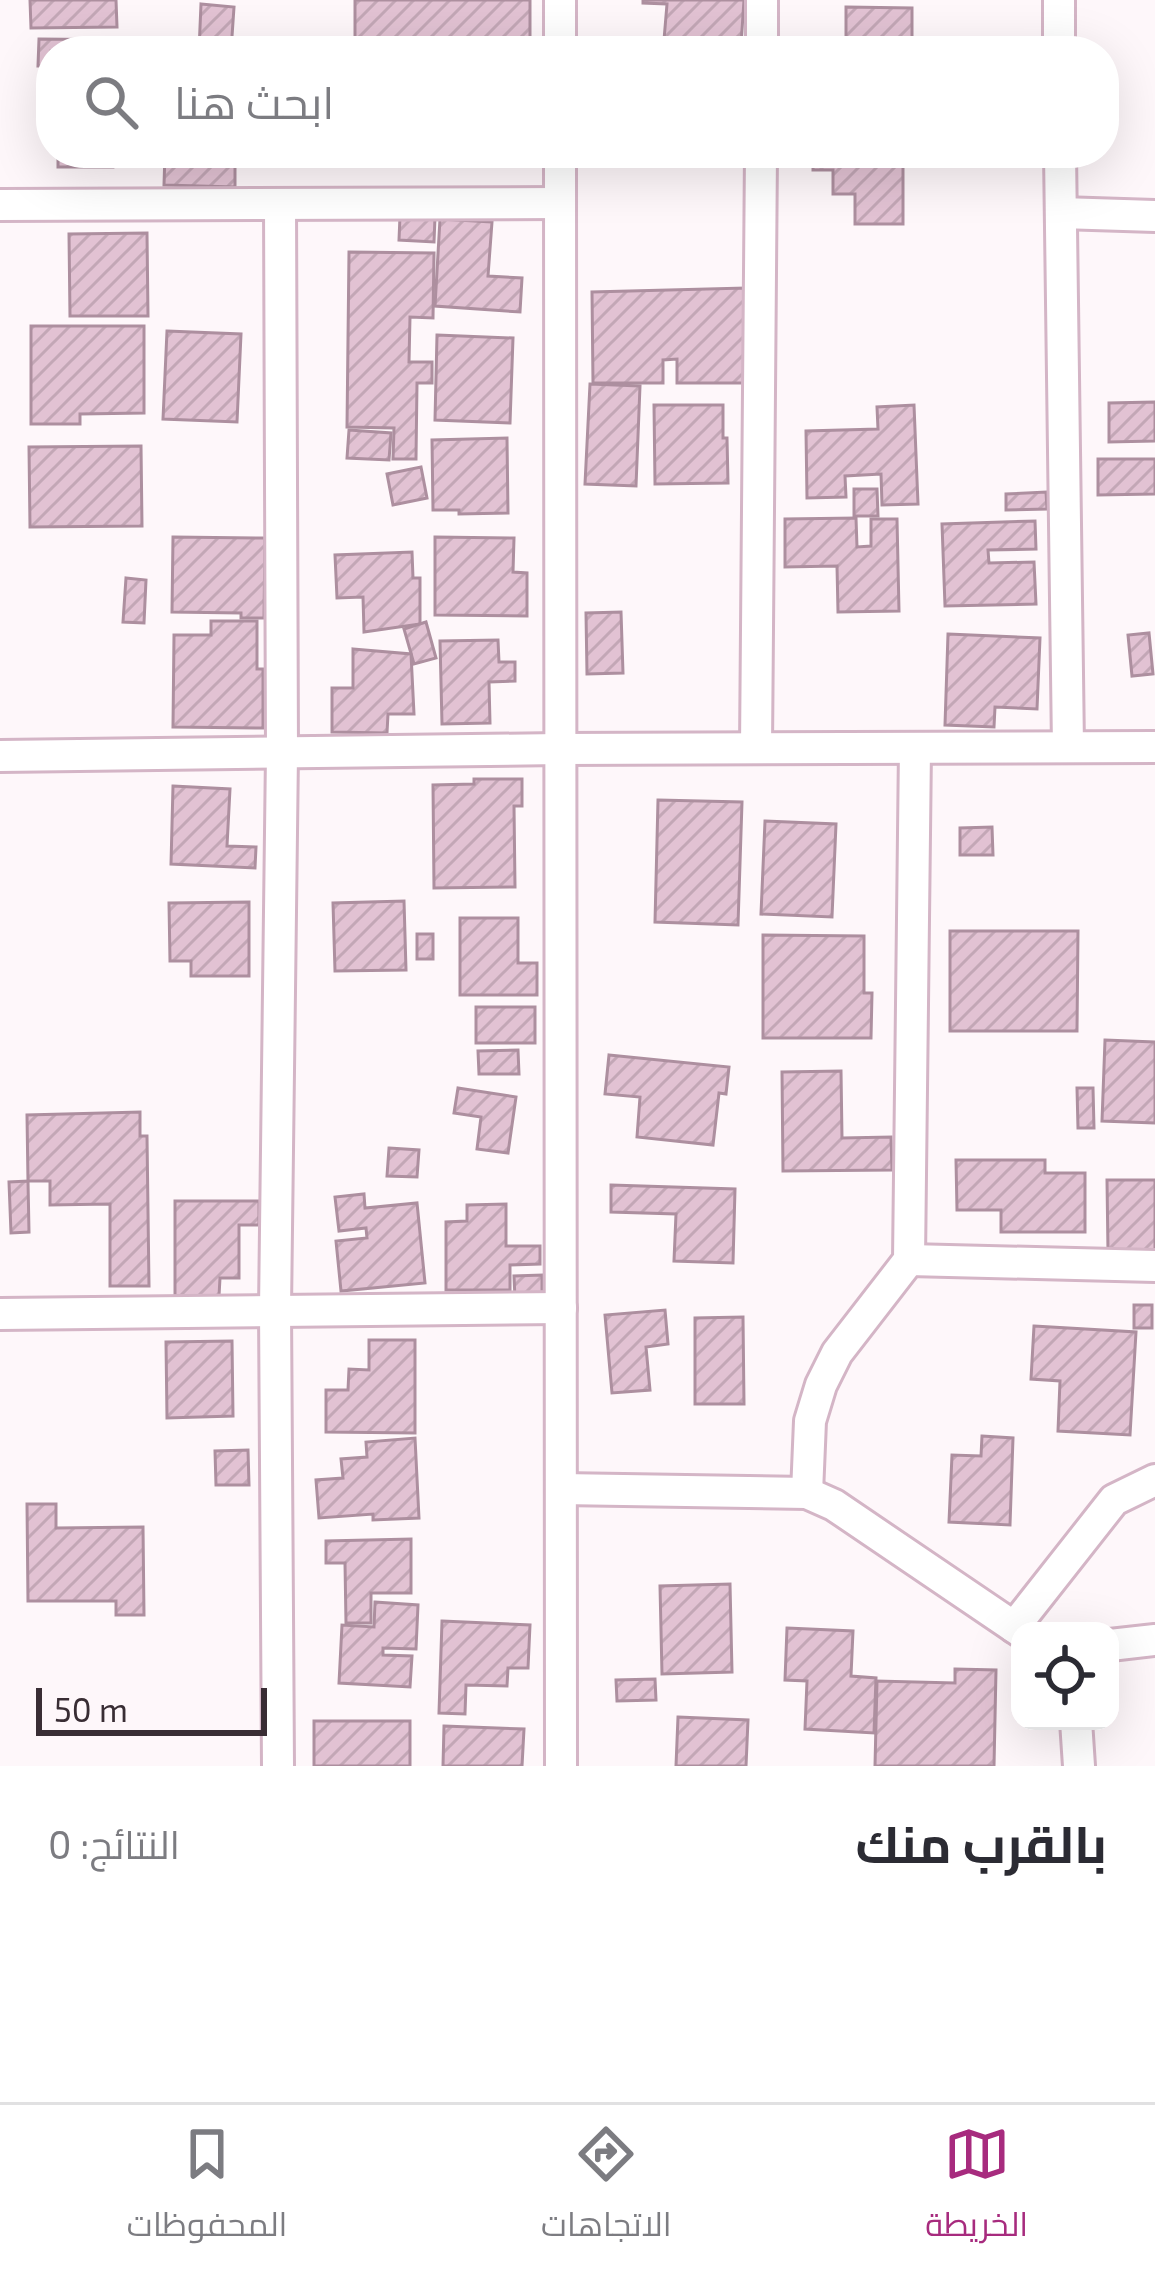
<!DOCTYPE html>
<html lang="ar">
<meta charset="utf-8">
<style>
body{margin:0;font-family:"Exo 2",Cairo,sans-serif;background:#f7f7f7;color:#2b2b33;direction:rtl}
.controls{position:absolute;right:36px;bottom:36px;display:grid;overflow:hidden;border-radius:24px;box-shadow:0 12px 48px #0002}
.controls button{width:108px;height:108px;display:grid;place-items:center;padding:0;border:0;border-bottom:3px solid #e1e1e2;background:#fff;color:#2b2b33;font:60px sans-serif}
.scale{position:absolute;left:36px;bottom:30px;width:231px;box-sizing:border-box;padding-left:12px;border:6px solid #392d34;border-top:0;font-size:33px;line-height:42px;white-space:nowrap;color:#392d34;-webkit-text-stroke:9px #fef7fa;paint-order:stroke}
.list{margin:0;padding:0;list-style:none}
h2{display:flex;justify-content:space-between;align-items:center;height:156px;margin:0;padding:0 48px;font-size:51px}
h2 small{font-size:39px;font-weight:400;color:#7c7c81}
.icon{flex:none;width:66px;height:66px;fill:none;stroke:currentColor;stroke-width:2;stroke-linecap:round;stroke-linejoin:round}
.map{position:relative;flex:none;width:1155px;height:1766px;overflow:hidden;direction:ltr}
.search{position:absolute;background:#fff;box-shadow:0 12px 48px #0002;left:36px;right:36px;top:36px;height:132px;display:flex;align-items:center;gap:30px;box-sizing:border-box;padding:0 42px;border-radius:48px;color:#7c7c81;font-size:45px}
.sheet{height:336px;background:#fff}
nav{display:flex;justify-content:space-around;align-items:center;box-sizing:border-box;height:168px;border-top:3px solid #e1e1e2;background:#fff;font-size:33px;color:#7c7c81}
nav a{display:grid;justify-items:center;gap:6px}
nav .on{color:#a72b7e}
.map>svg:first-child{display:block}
</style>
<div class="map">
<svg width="1155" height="1766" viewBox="0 0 1155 1766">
<defs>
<pattern id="building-hatch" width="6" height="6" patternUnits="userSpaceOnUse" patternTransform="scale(3)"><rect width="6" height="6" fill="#e2c2d3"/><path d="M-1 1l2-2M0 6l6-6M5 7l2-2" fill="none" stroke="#c3a7b6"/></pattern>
</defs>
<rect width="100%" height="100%" fill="#fef7fa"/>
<g fill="url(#building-hatch)" stroke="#ad8f9f" stroke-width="3">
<path d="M30,0H116L117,27L31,28Z"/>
<rect x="355" y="0" width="175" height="51"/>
<path d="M643,0H744L741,45L664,40L667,4L643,3Z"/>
<path d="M201,4L234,7L231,51H199Z"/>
<path d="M846,7L912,8V51H846Z"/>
<path d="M39,39L131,40L130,51H51V135L45,134L46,66H38Z"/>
<path d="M58,153H114L113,167H58Z"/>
<path d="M165,153H235V187L164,185Z"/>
<rect x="448" y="153" width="64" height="8"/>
<path d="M813,153H903V224H855V194H833V170H813Z"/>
<path d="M400,216L435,217L434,242L399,240Z"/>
<path d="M440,219L492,222L488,276L522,278L520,312L435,306Z"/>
<path d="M147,233L148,316H70L69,234Z"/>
<path d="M349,252L434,253L433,318L410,317L409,362H432V383H417L416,459H393L394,428L347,427Z"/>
<path d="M745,288V383H677V359L663,360V383H593L592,292Z"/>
<path d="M31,326H144V413L80,414V424H31Z"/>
<path d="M167,331L241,334L237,422L163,419Z"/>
<path d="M437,335L513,338L510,423L435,420Z"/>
<path d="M590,384L640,386L636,486L585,484Z"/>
<path d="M1155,402V441L1109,442V403Z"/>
<path d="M654,405H723V438H727L728,483L655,484Z"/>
<path d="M914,405L918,504L882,505L881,474L845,476L846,497L807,498L806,431L878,429L877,407Z"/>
<path d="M349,430L391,433L389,460L347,458Z"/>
<path d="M507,438L508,513L459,514V510H433L432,440Z"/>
<path d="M141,446L142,526L30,527L29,447Z"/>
<path d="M1098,459H1155V494L1098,495Z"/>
<path d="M421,467L427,498L393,505L387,474Z"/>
<path d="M854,489H877L878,516H854Z"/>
<path d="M1046,492L1047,509L1006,510V494Z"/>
<path d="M856,518L857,547L871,546V519H897L899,611L838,612L837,566L785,567V519Z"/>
<path d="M1035,521L1036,549L988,550L989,563L1034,562L1036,604L945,606L942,524Z"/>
<path d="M173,537L265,538L264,618H241V613L172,612Z"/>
<path d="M435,537L514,538L513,572L527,573V616L435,615Z"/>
<path d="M412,552L413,578H420V624L364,632L363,597L337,598L335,555Z"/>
<path d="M126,578L146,580L144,623L123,622Z"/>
<path d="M621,612L623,673L587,674L586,613Z"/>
<path d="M211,621H257V669H263V728L173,727L174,635H211Z"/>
<path d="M426,622L436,658L414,664L404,629Z"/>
<path d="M1149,633L1153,674L1132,676L1128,635Z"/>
<path d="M948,634L1040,638L1037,709L995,707L994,727L945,725Z"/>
<path d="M498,640L499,662H515V681L489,682L490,723L442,724L440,641Z"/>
<path d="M353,649L411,654L414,714H388L387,733L332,732V688H353Z"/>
<path d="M474,779H522V806H514L515,887L434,888L433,785L474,784Z"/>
<path d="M173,786L230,789L227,846L256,847L255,868L171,864Z"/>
<path d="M658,800L742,802L738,925L655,922Z"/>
<path d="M765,821L836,824L832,917L761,914Z"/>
<path d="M992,827L993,855H960V828Z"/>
<path d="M404,901L406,970L335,971L333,903Z"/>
<path d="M249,902V976H191V961H170L169,903Z"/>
<path d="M460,918H518V963H537V995H460Z"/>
<path d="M950,931H1078L1077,1031H950Z"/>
<rect x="417" y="934" width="16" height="25"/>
<path d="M763,935L864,936V993H872L871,1038H763Z"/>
<rect x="476" y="1007" width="59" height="36"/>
<path d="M1105,1040L1155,1042V1123L1102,1121Z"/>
<path d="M518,1050L519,1074H479L478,1051Z"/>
<path d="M609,1055L729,1067L726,1094L719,1093L713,1145L637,1137L640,1097L605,1094Z"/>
<path d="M841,1071L842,1138L891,1137L892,1170L783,1171L782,1072Z"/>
<path d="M458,1088L516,1097L508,1153L477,1149L481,1117L454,1113Z"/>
<path d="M1077,1088H1093L1094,1128H1078Z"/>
<path d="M140,1112V1136H147L149,1286H110V1204L50,1205V1181H28L27,1115Z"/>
<path d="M389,1148L419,1150L417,1177L387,1176Z"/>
<path d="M956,1160H1045V1173H1085V1232H1001V1210H957Z"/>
<path d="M1107,1180H1155V1250L1108,1251Z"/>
<path d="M28,1181L29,1232L11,1233L9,1182Z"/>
<path d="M611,1185L735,1189L733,1263L674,1261L676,1214L611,1212Z"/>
<path d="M364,1194L365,1208L417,1203L425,1283L341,1291L336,1241L367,1238L366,1228L339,1231L335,1197Z"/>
<path d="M175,1201H259V1225H239V1278H220L219,1296H175Z"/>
<path d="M506,1204V1246H540V1264L510,1265V1290H446V1222L467,1221V1205Z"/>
<path d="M542,1275V1298L515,1299L514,1276Z"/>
<rect x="1134" y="1305" width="18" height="23"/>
<path d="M665,1310L668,1344L646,1347L650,1390L612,1393L605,1315Z"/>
<path d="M743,1317L744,1404H695V1318Z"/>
<path d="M1034,1326L1136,1332L1130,1435L1058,1431L1060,1381L1031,1379Z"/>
<path d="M369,1340H415V1433L326,1432V1390H348L349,1369L369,1370Z"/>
<path d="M232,1341L233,1416L167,1418L166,1342Z"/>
<path d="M982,1436L1013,1438L1010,1525L949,1522L952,1455L981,1456Z"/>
<path d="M415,1438L419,1518L373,1520V1514L319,1518L316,1480L343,1478L341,1459L367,1457L366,1442Z"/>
<path d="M248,1450L249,1485H216L215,1451Z"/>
<path d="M27,1504H56V1528L143,1527L144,1615H116V1601H28Z"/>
<path d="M411,1539V1593H371V1623H346L345,1563H326V1541Z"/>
<path d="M730,1584L732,1672L662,1674L660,1586Z"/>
<path d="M375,1602L418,1605L416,1649L383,1648V1655L412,1656L410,1687L339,1683L342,1625L374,1627Z"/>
<path d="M442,1621L530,1625L528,1668H508L507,1686L466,1685L465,1714L439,1713Z"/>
<path d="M787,1628L853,1631L851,1676L876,1678L874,1733L805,1729L807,1681L785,1680Z"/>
<path d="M955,1669L996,1670L994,1766H875L877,1681L955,1683Z"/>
<path d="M655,1679L656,1700L617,1701L616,1680Z"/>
<path d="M678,1717L748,1720L746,1766H676Z"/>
<rect x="314" y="1721" width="96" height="45"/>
<path d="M444,1726L524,1729L522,1766H443Z"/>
</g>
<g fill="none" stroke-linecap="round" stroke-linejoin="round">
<defs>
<g id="street">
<path d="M560,0V51"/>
<path d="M1059,0V51"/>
<path d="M762,51V0"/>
<path d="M560,153L561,1766"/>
<path d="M1060,153L1068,747"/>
<path d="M0,205L560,203"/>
<path d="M1061,213L1155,216"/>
<path d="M756,748L761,153"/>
<path d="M0,756L560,749L1155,747"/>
<path d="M909,1260L1155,1266"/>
<path d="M0,1314L561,1308"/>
<path d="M561,1489L807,1493L834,1505L1020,1631"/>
<path d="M807,1493L810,1421L821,1385L837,1353L909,1260L915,748"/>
<path d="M1014,1627L1114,1500L1155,1480"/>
<path d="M1110,1645L1155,1640"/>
<path d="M1076,1721L1079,1766"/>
<path d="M278,1766L275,1309L282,753L280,204"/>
</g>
</defs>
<use href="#street" stroke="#d4b5c6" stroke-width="36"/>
<use href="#street" stroke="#fff" stroke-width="30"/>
</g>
</svg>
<div class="controls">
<button><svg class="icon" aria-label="locate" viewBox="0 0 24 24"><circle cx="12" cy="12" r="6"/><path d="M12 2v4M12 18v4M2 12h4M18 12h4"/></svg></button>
</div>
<div class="scale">50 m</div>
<div class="search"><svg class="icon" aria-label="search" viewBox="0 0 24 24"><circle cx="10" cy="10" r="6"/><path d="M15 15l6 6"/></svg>ابحث هنا</div>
</div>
<section class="sheet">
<h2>بالقرب منك<small>النتائج: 0</small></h2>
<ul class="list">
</ul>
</section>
<nav>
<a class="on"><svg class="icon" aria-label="map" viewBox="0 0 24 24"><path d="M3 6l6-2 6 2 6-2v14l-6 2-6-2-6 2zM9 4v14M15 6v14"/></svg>الخريطة</a>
<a><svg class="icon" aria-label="directions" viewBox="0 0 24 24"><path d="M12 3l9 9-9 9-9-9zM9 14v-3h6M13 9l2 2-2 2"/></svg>الاتجاهات</a>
<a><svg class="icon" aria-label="saved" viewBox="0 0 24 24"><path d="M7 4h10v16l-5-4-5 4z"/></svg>المحفوظات</a>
</nav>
